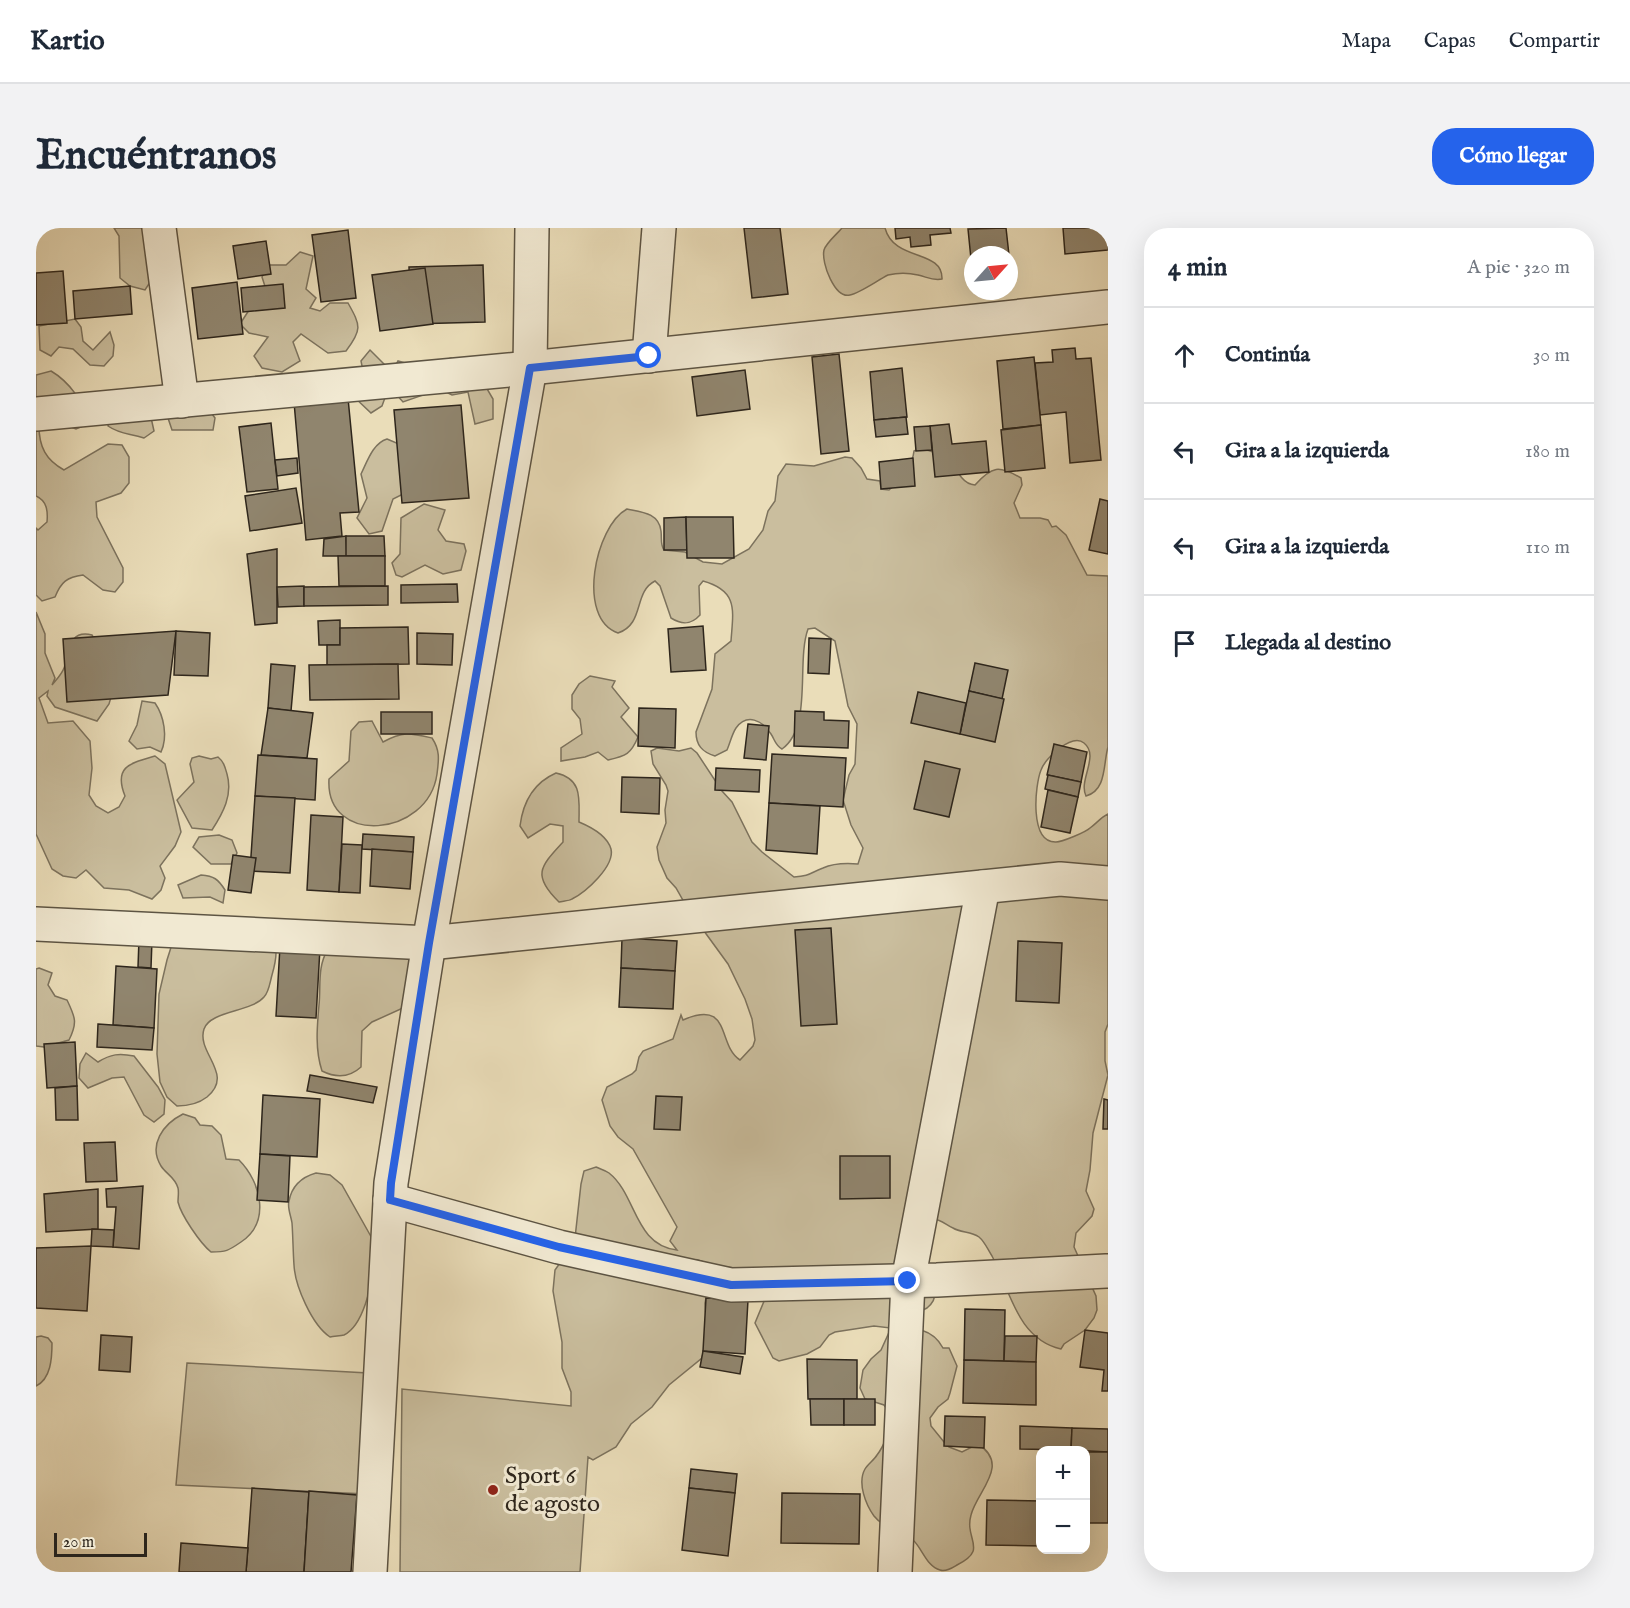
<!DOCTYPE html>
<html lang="es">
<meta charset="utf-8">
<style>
body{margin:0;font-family:"IM FELL English",serif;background:#f2f2f3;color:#1f2937}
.controls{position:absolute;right:18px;bottom:18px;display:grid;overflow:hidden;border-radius:12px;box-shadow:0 6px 24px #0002}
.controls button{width:54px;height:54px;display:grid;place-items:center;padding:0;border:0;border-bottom:2px solid #e0e1e3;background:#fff;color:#1f2937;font:30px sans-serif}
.compass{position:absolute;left:928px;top:18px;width:54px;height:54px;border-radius:50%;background:#fff;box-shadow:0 6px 24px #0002;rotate:63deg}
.scale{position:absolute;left:18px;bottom:15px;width:93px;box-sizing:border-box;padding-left:6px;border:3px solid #2e261c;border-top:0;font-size:16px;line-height:21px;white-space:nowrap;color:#2e261c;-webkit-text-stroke:4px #f1e9d2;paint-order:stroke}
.stop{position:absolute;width:18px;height:18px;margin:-14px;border:4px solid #2563eb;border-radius:50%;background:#fff}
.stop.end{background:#2563eb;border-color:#fff;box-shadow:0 2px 6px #0008}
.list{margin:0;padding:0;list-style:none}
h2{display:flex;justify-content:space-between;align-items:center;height:78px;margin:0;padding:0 24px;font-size:26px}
h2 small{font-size:20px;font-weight:400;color:#747a83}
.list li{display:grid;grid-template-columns:39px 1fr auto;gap:18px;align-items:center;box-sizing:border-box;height:96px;padding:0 24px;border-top:2px solid #e0e1e3}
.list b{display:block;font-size:22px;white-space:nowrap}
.list em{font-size:20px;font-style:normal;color:#747a83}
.icon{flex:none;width:33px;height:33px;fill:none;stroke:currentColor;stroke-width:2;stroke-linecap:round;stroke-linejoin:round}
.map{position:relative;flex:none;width:1072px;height:1344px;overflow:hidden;border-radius:24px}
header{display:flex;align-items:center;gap:36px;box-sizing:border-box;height:84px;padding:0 30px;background:#fff;border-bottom:2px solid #e0e1e3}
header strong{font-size:28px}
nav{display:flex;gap:33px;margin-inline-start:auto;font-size:21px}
.intro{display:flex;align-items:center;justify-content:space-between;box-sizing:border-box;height:144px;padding:0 36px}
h1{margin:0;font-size:42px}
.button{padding:15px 27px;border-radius:24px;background:#2563eb;color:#fff;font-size:21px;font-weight:700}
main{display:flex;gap:36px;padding:0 36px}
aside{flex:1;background:#fff;border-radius:24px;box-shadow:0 6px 24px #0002}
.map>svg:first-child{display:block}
</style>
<header>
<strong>Kartio</strong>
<nav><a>Mapa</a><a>Capas</a><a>Compartir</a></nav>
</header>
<div class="intro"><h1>Encuéntranos</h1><a class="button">Cómo llegar</a></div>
<main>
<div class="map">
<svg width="1072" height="1344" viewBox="0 0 1072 1344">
<rect width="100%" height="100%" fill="#eaddb9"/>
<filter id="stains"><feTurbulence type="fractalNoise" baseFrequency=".00333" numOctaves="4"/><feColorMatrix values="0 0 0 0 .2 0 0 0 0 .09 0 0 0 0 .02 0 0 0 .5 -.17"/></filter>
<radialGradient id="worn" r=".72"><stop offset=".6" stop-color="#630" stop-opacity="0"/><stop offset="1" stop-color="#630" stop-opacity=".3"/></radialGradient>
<g fill="#cabe9e" stroke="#7c725d" stroke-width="1.5">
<path d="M78,0H117L122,42L109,62L94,58L84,50L83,8Z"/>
<path d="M806,0H849C858,34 907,21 906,51C897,53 891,49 882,47C873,45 861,45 852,47C842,52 824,65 814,67C799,71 785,35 788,22C790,15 801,6 806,0Z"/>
<path d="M264,24L277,28L270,61L280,70L274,80L284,83L294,75H312C325,98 326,102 310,123L292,125L265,106L257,114L264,133L246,144L226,140L218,128L232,109L213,105L204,96L215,79L234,74L226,49L232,37H250Z"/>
<path d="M39,91L45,99L47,113L57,122L74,104L78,117L77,128L68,138L54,137L37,121L23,119L15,128L4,122L3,98Z"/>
<path d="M334,122L356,144L362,133L369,135L391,156L398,135L415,130L443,147L457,171V191L439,196L432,164L416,167L404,161L367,174L359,165L355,153L346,178L335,185L316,167L329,153L325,133Z"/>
<path d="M15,143C32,153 50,175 52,196L40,201L29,197L3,198C3,219 10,232 28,242L72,216L86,217L93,229V255L85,265L60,274L61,289L87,340V354L79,364L67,362L47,347C31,349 25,354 19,369L6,373L0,367V300L2,302L11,294C12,283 11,273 0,268V147Z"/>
<path d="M99,160L110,167L118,203L108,210C94,205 85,207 72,198C76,176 75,166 99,160Z"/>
<path d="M165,171L179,190L177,202H136L132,190Z"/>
<path d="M351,211L363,216L375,262L357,271L346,303L333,306L321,290L331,270L325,246C331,234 337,215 351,211Z"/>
<path d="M884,220L914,229C920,240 925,256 939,257C956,238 963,237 985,250L986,257L978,275L984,290H1004L1012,292L1016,299L1020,298L1030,307L1051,347L1072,348V519C1067,536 1071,562 1050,568C1042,552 1064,528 1048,515C1036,505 1009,530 1005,542C999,557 993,615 1020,614C1026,614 1050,604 1054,600C1061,595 1064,590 1072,586V796L1069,804V833L1072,847L1057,905L1054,942L1050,963L1058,981L1056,988L1040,1005L1038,1019L1060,1068L1061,1082L1058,1090L1049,1102L1028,1116L1025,1121C981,1111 974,1062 956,1028C952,1022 949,1014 943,1009C935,1003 925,1005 917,1000C910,997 905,991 896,991L886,1015L899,1063C899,1071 897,1075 891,1080L853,1098L856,1100C877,1100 896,1099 907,1120H913L921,1138L914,1165L912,1171L902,1179L894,1190L895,1198L908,1214L913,1219L926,1224L942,1216C975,1237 941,1263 935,1287C928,1312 953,1321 921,1337C916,1340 910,1344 904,1342C891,1339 886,1320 877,1312C866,1302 848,1301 838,1288C830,1277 821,1255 829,1241C832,1236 838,1232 841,1227C848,1218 855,1201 854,1189C854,1185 850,1180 848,1177L829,1171L824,1160L827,1142L835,1131L845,1122L855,1100L838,1098L799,1104L793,1107L784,1119L771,1126L743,1133L737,1130L719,1095L731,1066L712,1042L677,1037L662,1032L668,1043L670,1070L669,1075L671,1107L666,1130L633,1157L616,1179L595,1196L580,1219L557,1232L552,1229L544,1344H364L366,1161L535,1178V1164L526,1140V1114L517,1063L519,1042L533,1022L539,1010L545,956L548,943L560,939C564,941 569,942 573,945C601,967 598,1017 641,1022L634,1013L641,999L597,921L582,909L574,898L566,872L571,859L596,846L600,842L603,829L607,823L637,811L645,787L647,792C696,770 681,818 704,832L717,818L719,812L716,791L709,771L692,736L652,681L640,660L631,650L623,632L621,619L630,595L629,582L632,563L630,557L617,536L615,523L621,520L643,523L655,520L661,525L686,563L696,574L716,614L726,624L758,649C774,648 774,645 787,640C798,635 810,635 822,636L827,620L815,597L807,572L813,547L819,536L821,496L812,478L799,413L779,400L772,401C760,434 777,499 746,521C739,517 739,512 735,506C726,492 711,485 700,500C696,506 694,515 691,522L679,528C666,524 660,517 660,504L676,461L679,426L695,413C697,383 703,363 667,353L663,358L664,387C655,397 646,397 635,390L624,358L619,353C597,364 609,396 582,405C540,391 559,298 591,281C606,284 623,285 625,303C626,311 624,316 628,322L649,324L667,334L686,336L713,321L727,302L732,283L739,273L742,248L750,236L778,238L809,229L816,230L825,240L831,251L844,253L845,261L853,262C863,254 877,236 878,223Z"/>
<path d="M388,276L409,282L402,302L410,313L428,316L430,323L425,342L407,346L389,337L366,349L360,347L356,335L364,326L365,290Z"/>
<path d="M0,384L9,406V425L19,450L16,457C20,452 26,446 28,440C34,426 31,401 56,407L63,419L79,456L73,476L61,493L19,479L11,468L12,463L3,470L12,495L37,493L54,513L56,540L53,567L60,578L72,585L83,579L89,568C77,538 95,535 119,528L129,536L145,604L139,618L124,638L129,650L125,662L116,671L93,662L68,660L50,642L40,650L27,648L16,641L0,606Z"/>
<path d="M554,448L579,453L576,459L593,480L585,489L602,509C595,526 590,528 572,532L562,524L549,529L525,533V520L546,506L544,491L536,481V467L543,456Z"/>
<path d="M106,473L119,475C128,488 132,509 125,524L114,519L101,521L93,513L101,497Z"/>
<path d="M336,493L347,514C367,503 374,505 396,510C404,522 403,531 401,546C392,610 289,618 293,551L313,533L315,503L323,494Z"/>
<path d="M163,528L175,531L182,529C188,534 189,539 191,546C197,567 187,585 176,602L156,600L141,572L158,554L154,536L156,530Z"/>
<path d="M520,545C547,551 543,571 543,594C555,599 571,607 575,621C579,638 550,664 536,671C533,673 527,673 523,674C495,647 505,638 527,614V598L514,596L492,610L484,598C487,574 497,555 520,545Z"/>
<path d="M183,607L196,612L201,625L195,636H175L157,619L163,609Z"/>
<path d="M165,647C178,648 182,651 189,662L187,675L174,669L147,670L142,657Z"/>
<path d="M137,713L234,718L240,725C240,733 238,740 236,747C234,754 233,764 228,769C215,784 174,783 168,801C160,825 199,846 171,869C162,876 152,878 141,878L131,869L124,854L121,826L123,766L131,732Z"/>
<path d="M292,721L375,723L367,780L336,794L326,803L325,839C313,850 300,850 286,843C279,822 281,799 283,777C285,758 281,739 292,721Z"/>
<path d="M3,740L16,745L12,757L19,768L31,772C39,789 42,794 33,812L8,819L0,818V741Z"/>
<path d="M50,825L62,834C75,826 83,825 98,828L122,859L129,872L128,886L118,894L108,887L88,849L76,850L52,860L43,850L44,836Z"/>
<path d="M147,886L159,890L164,897L176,898L185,907L190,931L203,932C225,954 235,994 205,1014C192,1023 190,1024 175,1024C164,1015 145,987 142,974C142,969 143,964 142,960C139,949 130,946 125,938C112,917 127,896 147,886Z"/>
<path d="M280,945L294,947L306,957L342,1021C337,1044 331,1096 308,1107C304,1108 298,1108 294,1109C276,1097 259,1058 258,1037C257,1023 257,1009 256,995C255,988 251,979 253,973C256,957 266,949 280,945Z"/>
<path d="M5,1108L12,1110L16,1115C16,1130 15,1151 0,1158V1109Z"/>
<path d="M151,1135L332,1145L331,1266L140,1257Z"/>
</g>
<g fill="#90856e" stroke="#2e261c" stroke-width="1.5">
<path d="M708,0H744L752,66L716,70Z"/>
<path d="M859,0H914L915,5L894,7L895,17L875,19L874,9L860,11Z"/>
<path d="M970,0L973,27H937L935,31L932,1Z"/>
<path d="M1027,0H1072V22L1029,26Z"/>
<path d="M312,2L320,70L285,74L276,7Z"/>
<path d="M230,13L235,46L202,51L197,18Z"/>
<path d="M447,37L449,94L375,96L373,39Z"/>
<path d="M389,40L397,96L344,103L336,47Z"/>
<path d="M27,43L31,95L0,97V45Z"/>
<path d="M201,54L207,106L162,111L156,60Z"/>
<path d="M247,56L249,80L207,84L205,60Z"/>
<path d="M94,58L96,86L39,91L37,63Z"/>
<path d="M1039,120L1040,131L1055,130L1065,232L1034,235L1030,184L1004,187L999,135L1017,134L1016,122Z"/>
<path d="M803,126L813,223L785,226L776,129Z"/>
<path d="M998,129L1005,197L967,201L961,133Z"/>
<path d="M866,140L871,189L838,192L834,144Z"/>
<path d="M709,142L714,181L661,188L656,149Z"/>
<path d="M312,170L323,284L304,285L306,308L270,312L258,174Z"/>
<path d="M425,177L433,270L366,275L358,182Z"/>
<path d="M870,189L872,206L840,209L838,192Z"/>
<path d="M235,195L242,261L211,264L203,199Z"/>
<path d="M913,196L916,216L950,213L953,244L899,249L894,198Z"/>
<path d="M1005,197L1009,240L969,244L965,202Z"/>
<path d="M894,198L896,222L880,223L878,199Z"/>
<path d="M261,230L262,245L241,248L239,232Z"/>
<path d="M877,230L879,258L845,261L843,234Z"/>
<path d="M260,260L266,295L214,303L209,268Z"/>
<path d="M1064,271L1072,273V326L1053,322Z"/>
<path d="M650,289L651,322H628V290Z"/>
<path d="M650,289H697L698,330H651Z"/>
<path d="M310,308L311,328H287L288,311Z"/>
<path d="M310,308H348L349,328H310Z"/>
<path d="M241,321V395L219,397L211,326Z"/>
<path d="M302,328H349V358H303Z"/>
<path d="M421,356L422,374L365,375V357Z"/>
<path d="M268,358V378L242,379L241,359Z"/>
<path d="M352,358V377L268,378V359Z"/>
<path d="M304,392V417H283L282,393Z"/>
<path d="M667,398L670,442L635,444L632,401Z"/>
<path d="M372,399L373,436L291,437V417H304V400Z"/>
<path d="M140,403L132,467L31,474L27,411Z"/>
<path d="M140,403L174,405L172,448L138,447Z"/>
<path d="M381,405L417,406L416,437L381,436Z"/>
<path d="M773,410L795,411L793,446L772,445Z"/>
<path d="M939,435L972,442L966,471L933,463Z"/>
<path d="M235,436L259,438L255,483L232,480Z"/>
<path d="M362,436L363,471L274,472L273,437Z"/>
<path d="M933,463L968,471L959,514L924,506Z"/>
<path d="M882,464L930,475L924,506L875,495Z"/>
<path d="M232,480L277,485L271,530L225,527Z"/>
<path d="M603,480L640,481L639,520L602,518Z"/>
<path d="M759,483L788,484V492L813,493L812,520L758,518Z"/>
<rect x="345" y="484" width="51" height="22"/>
<path d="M712,496L733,498L730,532L708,530Z"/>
<path d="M1018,516L1051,524L1045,554L1011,547Z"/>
<path d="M736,526L810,530L807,579L733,575Z"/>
<path d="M222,527L281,531L279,572L219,568Z"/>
<path d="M889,533L924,541L913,589L878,581Z"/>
<path d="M680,540L724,542L723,564L679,562Z"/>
<path d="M1012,547L1045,554L1042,569L1009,561Z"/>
<path d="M586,549L624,550L623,586L585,584Z"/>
<path d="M1012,562L1042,569L1034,605L1005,599Z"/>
<path d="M219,568L259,570L254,645L214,643Z"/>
<path d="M733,575L784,578L781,626L730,622Z"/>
<path d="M275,587L307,589L303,664L271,662Z"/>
<path d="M327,606L378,609L377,624L326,621Z"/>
<path d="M306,616L326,617L324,665L303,664Z"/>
<path d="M336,621L377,624L374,661L334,658Z"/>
<path d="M197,627L220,630L215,665L192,662Z"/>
<path d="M795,700L801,796L765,798L759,702Z"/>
<path d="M586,710L641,713L639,743L585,740Z"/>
<path d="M103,711L116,712L115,740L102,739Z"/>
<path d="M982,713L1026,715L1023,775L980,773Z"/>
<path d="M244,718L284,720L280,790L240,788Z"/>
<path d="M80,738L121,741L118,800L77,797Z"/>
<path d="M585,740L639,743L637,781L583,779Z"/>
<path d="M62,796L118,800L116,822L61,819Z"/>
<path d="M39,814L41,858L11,860L8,816Z"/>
<path d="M274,847L341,859L337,875L271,863Z"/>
<path d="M41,858L42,892H20L19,860Z"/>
<path d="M227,867L284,871L281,929L224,926Z"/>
<path d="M620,868L646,869L644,902L618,901Z"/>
<path d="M1068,871L1072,872V901H1067Z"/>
<path d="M79,914L81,953L50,954L48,915Z"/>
<path d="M224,926L254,928L252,974L221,972Z"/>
<path d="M804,928H854V970L804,971Z"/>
<path d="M107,958L103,1021L77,1019L80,979H71L70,961Z"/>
<path d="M62,961V1001L10,1004L8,966Z"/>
<path d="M56,1001L78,1002L77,1019L55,1018Z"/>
<path d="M55,1018L51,1083L0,1080V1020Z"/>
<path d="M670,1070L712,1072L709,1126L667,1123Z"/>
<path d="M929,1081L969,1082L968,1133L928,1132Z"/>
<path d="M1049,1102L1072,1105V1163H1066L1068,1142L1044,1139Z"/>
<path d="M65,1107L96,1109L94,1144L63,1142Z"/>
<path d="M969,1108H1001L1000,1134L968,1133Z"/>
<path d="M667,1123L707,1129L704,1146L664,1139Z"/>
<path d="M771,1131L821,1132V1171H772Z"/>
<path d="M928,1132L1000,1134V1177L927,1175Z"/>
<path d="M774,1171H808V1197H775Z"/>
<rect x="808" y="1171" width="31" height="26"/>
<path d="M909,1188L949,1189L948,1220L908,1218Z"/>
<path d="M984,1198L1036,1200L1035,1222L984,1221Z"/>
<path d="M1036,1200L1072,1201V1224L1035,1222Z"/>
<rect x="1050" y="1224" width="22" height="71"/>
<path d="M655,1241L701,1246L699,1265L653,1260Z"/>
<path d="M216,1260L273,1264L268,1344H210Z"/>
<path d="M653,1260L699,1265L692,1328L646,1322Z"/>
<path d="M273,1263L321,1267L315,1344H268Z"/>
<path d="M746,1265L824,1266L823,1316L745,1315Z"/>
<path d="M951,1272L1005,1273V1318L950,1317Z"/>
<path d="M145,1315L212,1320L210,1344H143Z"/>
</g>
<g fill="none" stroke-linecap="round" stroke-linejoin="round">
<defs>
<g id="minor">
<path d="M123,0L146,173"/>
<path d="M613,128L623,0"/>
<path d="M0,186L494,140L1072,79"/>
<path d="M354,972L523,1019L695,1057L901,1052L1070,1043"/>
<path d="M334,1344L355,955L393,715L494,140L496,0"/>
<path d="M859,1344L872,1053L947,659"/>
</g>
<path id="tertiary" d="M0,696L393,715L1024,651L1072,655"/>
</defs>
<use href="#minor" stroke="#5d5443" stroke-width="36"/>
<use href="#tertiary" stroke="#5d5443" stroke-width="36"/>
<use href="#minor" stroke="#f1e9d2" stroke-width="33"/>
<use href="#tertiary" stroke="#f1e9d2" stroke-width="33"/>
</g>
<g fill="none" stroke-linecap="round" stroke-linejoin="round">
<path stroke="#2563eb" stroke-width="8" d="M613,128L494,140L393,715L355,955L354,972L523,1019L695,1057L872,1053"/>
</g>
<circle fill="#8f2418" stroke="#f1e9d2" stroke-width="2" cx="457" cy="1262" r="6"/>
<g text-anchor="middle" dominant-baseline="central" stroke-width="6" stroke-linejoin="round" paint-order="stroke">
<g font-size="24" fill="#2e261c" stroke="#f1e9d2" text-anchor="start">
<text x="469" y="1248">Sport 6<tspan x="469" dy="28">de agosto</tspan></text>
</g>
</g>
<rect width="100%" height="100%" filter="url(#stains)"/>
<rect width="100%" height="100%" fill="url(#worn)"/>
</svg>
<div class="controls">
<button>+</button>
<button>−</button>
</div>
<svg class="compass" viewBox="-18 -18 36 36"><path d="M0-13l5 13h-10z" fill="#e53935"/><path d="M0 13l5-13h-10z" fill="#747a83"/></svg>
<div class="scale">20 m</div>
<div class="stop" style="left:613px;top:128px"></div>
<div class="stop end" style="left:872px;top:1053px"></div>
</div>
<aside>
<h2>4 min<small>A pie · 320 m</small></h2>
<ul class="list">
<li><svg class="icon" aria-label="ahead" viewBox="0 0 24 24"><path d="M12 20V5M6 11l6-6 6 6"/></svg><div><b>Continúa</b></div><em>30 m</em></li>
<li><svg class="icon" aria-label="left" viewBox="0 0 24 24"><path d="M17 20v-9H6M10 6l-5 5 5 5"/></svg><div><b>Gira a la izquierda</b></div><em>180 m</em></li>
<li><svg class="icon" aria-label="left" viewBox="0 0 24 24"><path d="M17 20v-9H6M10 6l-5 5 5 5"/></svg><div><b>Gira a la izquierda</b></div><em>110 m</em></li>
<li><svg class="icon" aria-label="arrive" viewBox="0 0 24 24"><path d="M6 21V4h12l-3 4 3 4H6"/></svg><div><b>Llegada al destino</b></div></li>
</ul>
</aside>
</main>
